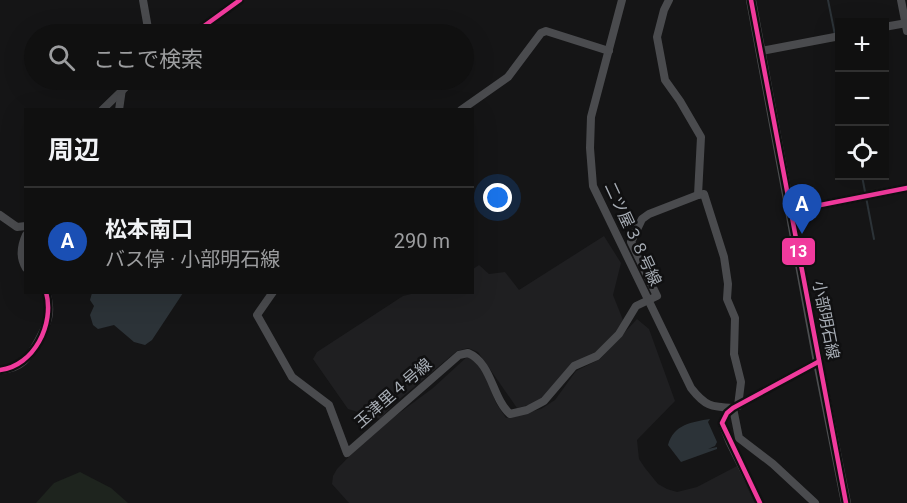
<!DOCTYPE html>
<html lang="ja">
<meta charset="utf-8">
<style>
body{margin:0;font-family:Roboto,"Noto Sans JP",sans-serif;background:#1e1e1e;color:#f1f3f6}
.controls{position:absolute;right:18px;top:18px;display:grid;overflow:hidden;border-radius:0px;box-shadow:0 6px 24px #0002}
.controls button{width:54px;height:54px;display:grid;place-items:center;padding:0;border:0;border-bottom:2px solid #303030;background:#101010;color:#f1f3f6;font:30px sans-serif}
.you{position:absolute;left:498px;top:198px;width:21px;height:21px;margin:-15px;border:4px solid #fff;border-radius:50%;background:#1a73e8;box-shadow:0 0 0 9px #1a73e833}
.badge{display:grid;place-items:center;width:39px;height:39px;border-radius:50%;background:#74787d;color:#fff;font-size:20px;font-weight:700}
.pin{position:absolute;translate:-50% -50px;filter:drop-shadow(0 2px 3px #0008)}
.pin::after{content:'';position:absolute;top:32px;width:21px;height:18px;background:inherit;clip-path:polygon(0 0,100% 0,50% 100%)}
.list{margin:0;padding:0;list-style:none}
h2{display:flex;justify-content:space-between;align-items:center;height:78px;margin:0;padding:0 24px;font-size:26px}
h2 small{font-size:20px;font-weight:400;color:#9c9d9f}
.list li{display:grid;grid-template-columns:39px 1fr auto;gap:18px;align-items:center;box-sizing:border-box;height:108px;padding:0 24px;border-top:2px solid #303030}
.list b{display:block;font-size:22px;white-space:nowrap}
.list p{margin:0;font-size:20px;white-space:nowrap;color:#9c9d9f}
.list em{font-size:20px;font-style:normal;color:#9c9d9f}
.icon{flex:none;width:33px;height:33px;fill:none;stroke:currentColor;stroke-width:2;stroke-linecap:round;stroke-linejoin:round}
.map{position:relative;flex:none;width:907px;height:503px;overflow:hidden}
.search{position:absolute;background:#101010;box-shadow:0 6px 24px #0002;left:24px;top:24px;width:450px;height:66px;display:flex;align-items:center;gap:15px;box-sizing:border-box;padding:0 21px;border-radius:33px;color:#9c9d9f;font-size:22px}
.panel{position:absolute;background:#101010;box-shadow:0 6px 24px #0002;left:24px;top:108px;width:450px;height:186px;border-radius:0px}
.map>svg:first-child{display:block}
</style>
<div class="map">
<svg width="907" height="503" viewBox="0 0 907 503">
<rect width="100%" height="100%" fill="#151516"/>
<g fill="#1f1f21">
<path d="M604,236L621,263L613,295L623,320L619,330L593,356L572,366L549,394L533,404L517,408L478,352L468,348L457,351L395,403L380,419L348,409L313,359L317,352L403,296L419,292H472L473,269L479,265L489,274L505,272L519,290Z"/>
<path d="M637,319L649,329L675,401L637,440L639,459L645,468L658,484L667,489L677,492L697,487L737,466L755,503H349L332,484L333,476L337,469L371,434L433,388L469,355L484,372L496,403L506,418L541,409L555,400L576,371L600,359Z"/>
</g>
<path fill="#1e241e" d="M80,472L111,488L128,503H36L54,483Z"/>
<g fill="#2c3338">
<path d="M92,293V292L183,293L152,340L145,345L134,342L114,325L98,329L93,325L90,315L94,306L90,300Z"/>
<path d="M710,419L708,422L717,442L715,446L708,449L717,447V449L681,462L668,445C674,424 692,422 710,419Z"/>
</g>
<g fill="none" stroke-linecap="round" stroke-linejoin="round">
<g stroke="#2c3338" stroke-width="2">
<path d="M828,0L835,35"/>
<path d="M836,40L840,58"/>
<path d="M862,176L874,239"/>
</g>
<g stroke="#4a4b4e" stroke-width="8">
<path d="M143,0L149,34"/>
<path d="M622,0L591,117L590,148L593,186L691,388C705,406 711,407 733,408L739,438L773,464L815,503"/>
<path d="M901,0L907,31"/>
<path d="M884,27L907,23"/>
<path d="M193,34L240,0"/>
<path d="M761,51L840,36"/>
<path d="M102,110L133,80"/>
<path d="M119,110L122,89"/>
<path d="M461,110L508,77L541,33L546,31L609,51"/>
<path d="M698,195L704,194L724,257L728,284L727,299L735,318L734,354L741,382L738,406"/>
<path d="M790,211L907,188"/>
<path d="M0,215L17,227L26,226"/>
<path d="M26,235C21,246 19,257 26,268"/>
<path d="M273,292L257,315L292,377L329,405L347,453L459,355L468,353C492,363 492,398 510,414L527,410L544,401L574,366L597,356L619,334L636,306L657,296L631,242L642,219L649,214L698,195L701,137L680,101L665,80L657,37L664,10L669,0"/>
<path d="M0,370C21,369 29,358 38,341C48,323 53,312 46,292"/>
<path d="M760,503L730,443L722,423L727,413L733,408L818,362"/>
</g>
<path stroke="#4c4e50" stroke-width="10" d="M751,0L818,362L846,503"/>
<defs>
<g id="bus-1">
<path d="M751,0L846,503"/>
<path d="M193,34L240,0"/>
<path d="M790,211L907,188"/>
<path d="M0,370C34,366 55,324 46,292"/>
<path d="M760,503L722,423L727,413L733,408L818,362"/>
</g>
</defs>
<use href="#bus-1" stroke="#101011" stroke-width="9"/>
<use href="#bus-1" stroke="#f13a9d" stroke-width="4.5"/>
</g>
<g text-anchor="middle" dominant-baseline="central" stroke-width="5" stroke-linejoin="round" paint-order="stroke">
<g font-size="16" fill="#a7adb5" stroke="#101011">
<text transform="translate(633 234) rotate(65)">二ツ屋３８号線</text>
<text transform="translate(826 320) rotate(79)">小部明石線</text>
<text transform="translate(393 393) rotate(-41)">玉津里４号線</text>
</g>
</g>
<rect stroke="#101011" stroke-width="2" x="781" y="237" width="35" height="29" rx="6" fill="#f13a9d"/>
<g font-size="16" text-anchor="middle" font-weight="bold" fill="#fff">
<text x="798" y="257">13</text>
</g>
</svg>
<div class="controls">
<button>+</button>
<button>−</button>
<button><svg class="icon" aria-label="locate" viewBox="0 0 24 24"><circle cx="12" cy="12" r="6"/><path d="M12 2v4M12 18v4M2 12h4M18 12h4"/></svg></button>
</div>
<div class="you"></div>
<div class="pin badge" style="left:802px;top:234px;background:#1a4fb4">A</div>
<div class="search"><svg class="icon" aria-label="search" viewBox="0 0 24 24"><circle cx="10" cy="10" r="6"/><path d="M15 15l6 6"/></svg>ここで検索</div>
<section class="panel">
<h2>周辺<small></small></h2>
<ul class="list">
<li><span class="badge" style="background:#1a4fb4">A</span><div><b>松本南口</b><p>バス停 · 小部明石線</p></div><em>290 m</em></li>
</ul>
</section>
</div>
